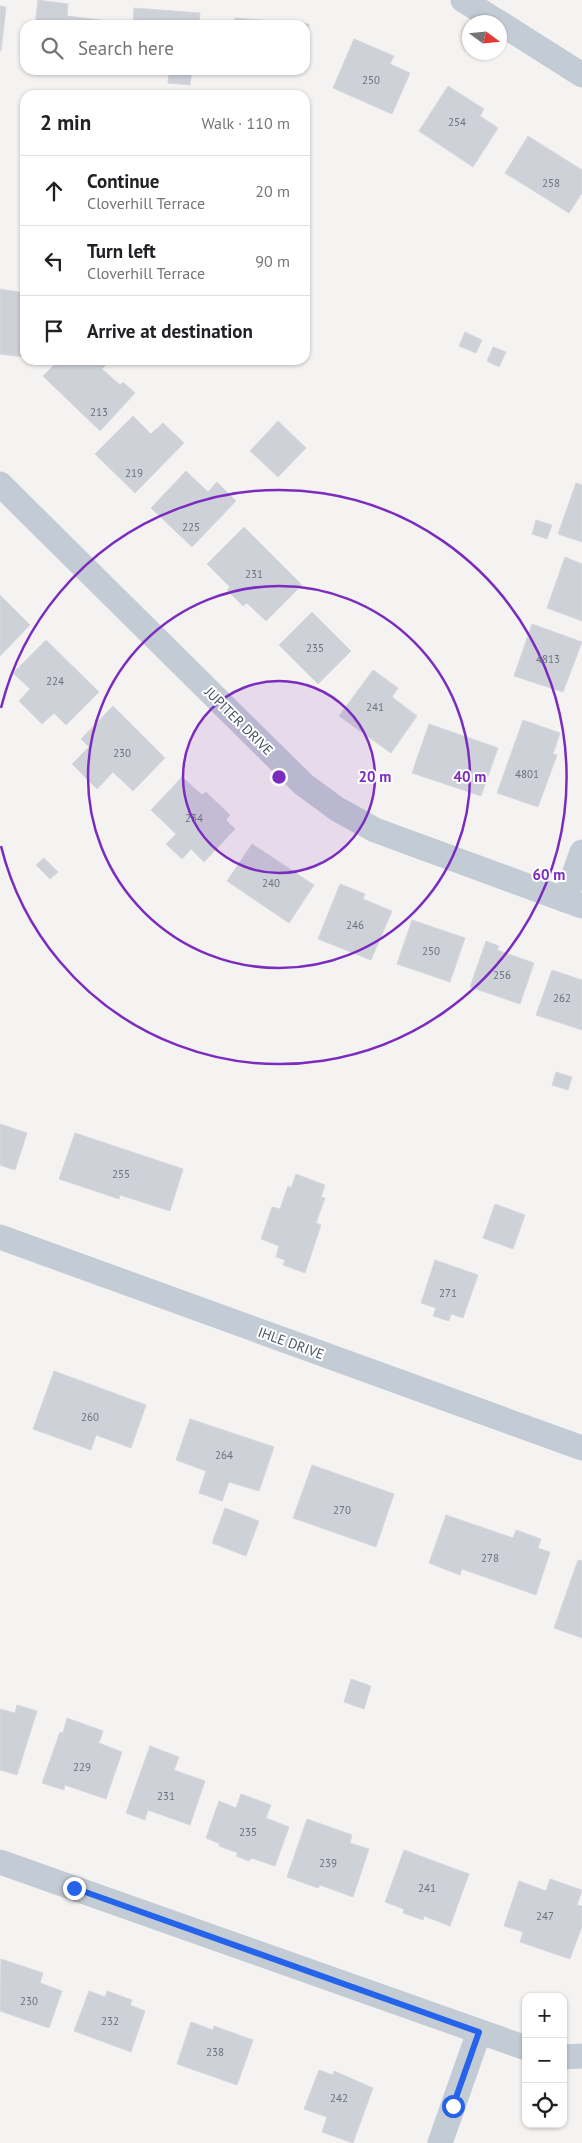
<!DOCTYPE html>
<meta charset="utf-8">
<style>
body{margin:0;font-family:"PT Sans",sans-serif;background:#f2f2f2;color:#202124}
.controls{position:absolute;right:15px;bottom:15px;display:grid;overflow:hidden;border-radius:10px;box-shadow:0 1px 4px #0004}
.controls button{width:45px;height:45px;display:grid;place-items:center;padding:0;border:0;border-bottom:1px solid #e0e0e0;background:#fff;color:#202124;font:25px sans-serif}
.compass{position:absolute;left:462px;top:15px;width:45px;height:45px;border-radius:50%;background:#fff;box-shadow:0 1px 4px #0004;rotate:105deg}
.stop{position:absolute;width:15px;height:15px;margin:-11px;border:4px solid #2563eb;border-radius:50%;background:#fff}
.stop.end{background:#2563eb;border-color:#fff;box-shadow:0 1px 5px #0008}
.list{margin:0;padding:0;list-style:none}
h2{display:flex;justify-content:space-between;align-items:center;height:65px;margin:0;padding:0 20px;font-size:21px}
h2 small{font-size:16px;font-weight:400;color:#757577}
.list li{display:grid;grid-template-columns:32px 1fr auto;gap:15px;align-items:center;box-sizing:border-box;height:70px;padding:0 20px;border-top:1px solid #e0e0e0}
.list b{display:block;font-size:19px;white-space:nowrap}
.list p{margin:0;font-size:16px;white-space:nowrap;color:#757577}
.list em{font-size:16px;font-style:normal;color:#757577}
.icon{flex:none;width:28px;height:28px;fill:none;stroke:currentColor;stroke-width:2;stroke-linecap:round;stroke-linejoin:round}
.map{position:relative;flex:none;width:582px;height:2143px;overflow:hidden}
.search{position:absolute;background:#fff;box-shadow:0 1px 4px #0004;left:20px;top:20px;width:290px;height:55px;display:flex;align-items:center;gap:12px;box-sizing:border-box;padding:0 18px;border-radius:15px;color:#757577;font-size:19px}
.panel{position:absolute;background:#fff;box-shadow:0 1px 4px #0004;left:20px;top:90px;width:290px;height:275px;border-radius:15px}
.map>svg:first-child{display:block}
</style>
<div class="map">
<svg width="582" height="2143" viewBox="0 0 582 2143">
<rect width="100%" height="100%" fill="#f5f3f2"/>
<g fill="#ced1d8" stroke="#d6d8de">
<path d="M38,0L68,4L67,16L101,20L100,25H35Z"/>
<path d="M0,6L6,7L1,51H0Z"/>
<path d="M134,8L200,13L199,25H133Z"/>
<path d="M235,18L309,24L306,67L305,25H234Z"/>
<path d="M354,39L394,56L390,64L410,73L392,114L333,88Z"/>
<path d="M169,70H192L190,85L168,83Z"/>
<path d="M448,86L484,109L480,116L498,128L473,167L419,131Z"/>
<path d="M528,136L582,170V193L569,213L505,173Z"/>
<path d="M0,289L25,293V342L23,357L0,354Z"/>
<path d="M465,332L482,340L476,353L459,346Z"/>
<path d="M493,347L506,352L499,367L487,361Z"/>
<path d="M59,360H110L102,369L120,385L123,382L135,393L100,431L43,376Z"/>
<path d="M133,416L151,434L163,423L184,443L135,493L95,454Z"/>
<path d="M278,421L306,448L278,477L250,451Z"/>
<path d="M186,471L208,492L217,482L236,501L192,547L151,508Z"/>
<path d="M576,483L582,485V542L558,534Z"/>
<path d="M536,520L552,525L547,539L532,534Z"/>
<path d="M244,527L302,585L266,621L247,603L243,606L227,590L230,587L207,564Z"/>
<path d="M565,557L582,564V621L547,608Z"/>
<path d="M0,595L30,625L0,656Z"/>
<path d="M312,612L351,651L318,684L279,645Z"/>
<path d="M532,624L582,642L563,692L514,676Z"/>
<path d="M46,640L99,692L66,725L54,713L42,724L19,701L30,689L13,673Z"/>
<path d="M373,670L398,688L392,697L417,716L391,753L339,716Z"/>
<path d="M113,706L165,758L133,791L113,772L97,789L72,764L89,747L81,739Z"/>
<path d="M523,720L560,733L553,754L557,755L538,807L497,793Z"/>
<path d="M429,724L498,748L481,796L412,773Z"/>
<path d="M182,777L202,795L206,792L230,815L226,820L235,829L204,862L191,849L182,859L166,844L176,834L151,810Z"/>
<path d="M252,844L314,885L289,923L227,881Z"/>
<path d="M44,858L58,872L50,879L36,865Z"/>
<path d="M340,884L365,894L363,899L392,911L371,960L318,939Z"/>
<path d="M412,920L465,938L450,982L397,964Z"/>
<path d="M486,941L499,946L497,950L534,963L520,1004L470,987Z"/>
<path d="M552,970L582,980V1030L536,1015Z"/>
<path d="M556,1072L572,1077L568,1090L552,1085Z"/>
<path d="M0,1124L27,1133L15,1170L0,1165Z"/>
<path d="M75,1133L183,1169L170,1211L120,1195L119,1199L59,1179Z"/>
<path d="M296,1174L325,1185L321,1197L325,1198L316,1223L321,1225L305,1273L283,1265L285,1260L276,1257L279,1246L261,1239L272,1207L280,1209L288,1186L291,1188Z"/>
<path d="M495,1204L525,1215L513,1249L483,1238Z"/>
<path d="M435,1260L478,1275L463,1318L451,1314L449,1321L433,1316L436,1308L421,1303Z"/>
<path d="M54,1371L146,1405L131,1448L96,1435L91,1450L33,1429Z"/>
<path d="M190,1419L274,1447L259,1491L229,1482L222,1501L199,1493L206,1471L176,1460Z"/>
<path d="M312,1465L394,1494L376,1547L293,1518Z"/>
<path d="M225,1508L259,1521L246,1556L212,1543Z"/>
<path d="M446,1515L513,1538L516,1530L541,1539L538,1548L550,1552L536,1595L462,1569L460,1575L429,1563Z"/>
<path d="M578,1560L582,1561V1638L554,1628Z"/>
<path d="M351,1679L371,1686L364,1709L344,1702Z"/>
<path d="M17,1705L37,1711L17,1775L0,1770V1709L15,1713Z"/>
<path d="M67,1718L103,1731L99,1743L122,1752L106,1799L65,1785L64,1790L42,1783L60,1732L63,1733Z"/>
<path d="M150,1746L179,1757L174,1770L205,1781L190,1825L148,1810L145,1820L126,1813Z"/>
<path d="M241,1794L271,1805L266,1818L289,1827L275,1866L251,1858L249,1861L236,1856L238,1853L219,1846L220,1844L206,1838L219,1801L236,1808Z"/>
<path d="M307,1819L352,1835L350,1843L369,1849L353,1897L320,1885L318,1888L287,1877Z"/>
<path d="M404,1850L469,1874L450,1926L424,1916L423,1920L403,1913L404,1909L385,1902Z"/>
<path d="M550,1879L582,1890L577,1905L582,1906V1926L570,1959L520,1942L523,1932L504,1926L519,1881L546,1891Z"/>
<path d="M1,1959L43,1973L40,1983L62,1991L49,2028L0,2011Z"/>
<path d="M89,1991L105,1997L107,1991L132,2000L130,2005L145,2011L131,2052L74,2031Z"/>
<path d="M191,2022L213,2030L214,2026L253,2040L237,2085L177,2064Z"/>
<path d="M319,2070L333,2075L334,2071L373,2088L353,2143L322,2132L327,2117L304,2109Z"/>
</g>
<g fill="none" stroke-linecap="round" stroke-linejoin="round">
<g stroke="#c3cbd4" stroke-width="25">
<path d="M463,0L498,22"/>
<path d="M500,23L582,75"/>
<path d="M0,484L303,784L337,809L375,830L582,906"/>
<path d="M565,900L582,852"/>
<path d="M0,1237L582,1448"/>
<path d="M0,1862L526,2048"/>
<path d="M563,2057L582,2056"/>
<path d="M440,2143L479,2032"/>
</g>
</g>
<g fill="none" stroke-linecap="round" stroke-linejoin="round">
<path stroke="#2563eb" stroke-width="6" d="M74,1888L479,2032L453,2106"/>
</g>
<circle cx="279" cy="777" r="96" fill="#7b2cbf" fill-opacity=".12"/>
<g fill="none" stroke="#7b2cbf" stroke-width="2.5">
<circle cx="279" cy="777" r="96"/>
<circle cx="279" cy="777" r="191"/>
<path d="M1 708A287 287 0 1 1 1 846"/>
</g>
<g text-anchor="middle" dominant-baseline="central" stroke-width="4" stroke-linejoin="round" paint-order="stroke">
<g font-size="11" fill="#6a727f">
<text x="371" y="80">250</text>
<text x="457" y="122">254</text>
<text x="551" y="183">258</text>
<text x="99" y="412">213</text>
<text x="134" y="473">219</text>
<text x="191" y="527">225</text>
<text x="254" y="574">231</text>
<text x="315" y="648">235</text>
<text x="548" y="659">4813</text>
<text x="55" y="681">224</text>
<text x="375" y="707">241</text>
<text x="122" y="753">230</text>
<text x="527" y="774">4801</text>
<text x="194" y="818">234</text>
<text x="271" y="883">240</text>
<text x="355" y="925">246</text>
<text x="431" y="951">250</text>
<text x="502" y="975">256</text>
<text x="562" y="998">262</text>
<text x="121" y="1174">255</text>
<text x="448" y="1293">271</text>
<text x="90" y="1417">260</text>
<text x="224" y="1455">264</text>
<text x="342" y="1510">270</text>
<text x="490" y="1558">278</text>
<text x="82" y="1767">229</text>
<text x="166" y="1796">231</text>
<text x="248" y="1832">235</text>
<text x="328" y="1863">239</text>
<text x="427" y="1888">241</text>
<text x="545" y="1916">247</text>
<text x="29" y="2001">230</text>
<text x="110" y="2021">232</text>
<text x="215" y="2052">238</text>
<text x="339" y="2098">242</text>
</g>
<g font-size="14" fill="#495361" stroke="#fff">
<text transform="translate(239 721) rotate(45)">JUPITER DRIVE</text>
<text transform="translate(291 1343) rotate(20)">IHLE DRIVE</text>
</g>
</g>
<circle cx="279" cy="777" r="8" fill="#7b2cbf" stroke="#fff" stroke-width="2.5"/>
<g font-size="15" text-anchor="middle" font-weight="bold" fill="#7b2cbf" stroke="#fff" stroke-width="4" stroke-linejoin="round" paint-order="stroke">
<text x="375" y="782">20 m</text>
<text x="470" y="782">40 m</text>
<text x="549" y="880">60 m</text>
</g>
</svg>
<div class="controls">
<button>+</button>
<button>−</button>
<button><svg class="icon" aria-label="locate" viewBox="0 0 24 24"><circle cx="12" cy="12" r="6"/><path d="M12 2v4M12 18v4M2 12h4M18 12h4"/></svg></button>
</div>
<svg class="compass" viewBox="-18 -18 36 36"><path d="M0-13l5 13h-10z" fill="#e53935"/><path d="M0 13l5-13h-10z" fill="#757577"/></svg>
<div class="stop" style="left:453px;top:2106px"></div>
<div class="stop end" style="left:74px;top:1888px"></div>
<div class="search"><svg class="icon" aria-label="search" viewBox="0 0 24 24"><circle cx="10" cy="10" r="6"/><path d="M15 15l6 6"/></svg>Search here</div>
<section class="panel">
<h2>2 min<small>Walk · 110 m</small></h2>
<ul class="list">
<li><svg class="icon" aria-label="ahead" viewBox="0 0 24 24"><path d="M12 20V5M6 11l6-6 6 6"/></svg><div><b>Continue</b><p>Cloverhill Terrace</p></div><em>20 m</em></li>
<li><svg class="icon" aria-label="left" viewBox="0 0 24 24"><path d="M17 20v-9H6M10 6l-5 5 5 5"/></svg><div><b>Turn left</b><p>Cloverhill Terrace</p></div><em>90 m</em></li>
<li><svg class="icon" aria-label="arrive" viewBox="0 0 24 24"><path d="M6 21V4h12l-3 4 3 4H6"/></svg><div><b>Arrive at destination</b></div></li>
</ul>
</section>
</div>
